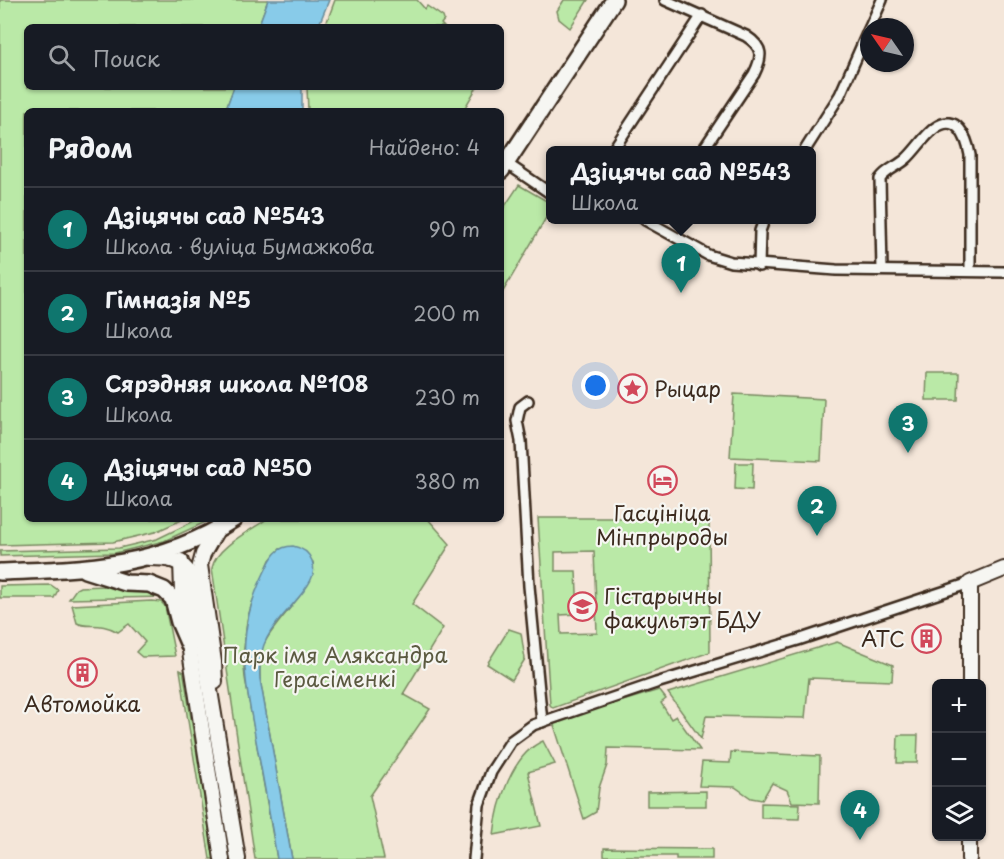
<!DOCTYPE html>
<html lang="ru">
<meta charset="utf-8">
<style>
body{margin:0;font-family:"Playpen Sans",sans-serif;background:#242831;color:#f1f3f6}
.controls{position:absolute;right:18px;bottom:18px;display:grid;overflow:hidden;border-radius:9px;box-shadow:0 2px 4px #0004}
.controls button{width:54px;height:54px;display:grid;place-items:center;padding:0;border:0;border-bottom:2px solid #363941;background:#171b24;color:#f1f3f6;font:30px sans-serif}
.compass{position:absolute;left:860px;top:18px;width:54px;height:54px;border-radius:50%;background:#171b24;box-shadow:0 2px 4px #0004;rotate:304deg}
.you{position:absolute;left:596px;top:386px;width:21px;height:21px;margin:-15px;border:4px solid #fff;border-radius:50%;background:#1a73e8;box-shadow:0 0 0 9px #1a73e833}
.badge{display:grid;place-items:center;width:39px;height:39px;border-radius:50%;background:#0f766e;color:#fff;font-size:20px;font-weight:700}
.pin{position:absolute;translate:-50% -50px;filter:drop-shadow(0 2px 3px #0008)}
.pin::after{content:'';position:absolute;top:32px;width:21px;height:18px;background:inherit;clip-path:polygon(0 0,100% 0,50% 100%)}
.popup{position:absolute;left:546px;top:146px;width:270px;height:78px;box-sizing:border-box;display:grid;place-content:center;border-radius:9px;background:#171b24;filter:drop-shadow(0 2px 4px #0005);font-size:20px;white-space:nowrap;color:#9ea1a6}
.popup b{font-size:22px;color:#f1f3f6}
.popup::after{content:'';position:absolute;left:50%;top:100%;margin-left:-12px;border:12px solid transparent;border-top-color:#171b24}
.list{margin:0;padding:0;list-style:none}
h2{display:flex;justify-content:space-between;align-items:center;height:78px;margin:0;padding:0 24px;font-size:26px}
h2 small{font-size:20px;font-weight:400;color:#9ea1a6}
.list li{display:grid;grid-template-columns:39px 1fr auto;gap:18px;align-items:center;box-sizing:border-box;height:84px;padding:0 24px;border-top:2px solid #363941}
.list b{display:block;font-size:22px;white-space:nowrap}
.list p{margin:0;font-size:20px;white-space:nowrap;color:#9ea1a6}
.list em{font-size:20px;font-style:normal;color:#9ea1a6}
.icon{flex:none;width:33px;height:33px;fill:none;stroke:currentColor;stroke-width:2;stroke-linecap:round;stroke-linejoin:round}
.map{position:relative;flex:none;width:1004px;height:859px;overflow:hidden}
.search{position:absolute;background:#171b24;box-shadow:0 2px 4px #0004;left:24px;top:24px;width:480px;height:66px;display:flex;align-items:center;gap:15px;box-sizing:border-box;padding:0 21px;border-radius:9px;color:#9ea1a6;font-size:22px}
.panel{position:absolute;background:#171b24;box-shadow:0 2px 4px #0004;left:24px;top:108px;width:480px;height:414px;border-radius:9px}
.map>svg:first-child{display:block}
</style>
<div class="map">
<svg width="1004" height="859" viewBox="0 0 1004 859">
<rect width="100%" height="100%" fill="#f4e6d9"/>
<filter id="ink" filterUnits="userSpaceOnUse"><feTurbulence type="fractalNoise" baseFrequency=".0167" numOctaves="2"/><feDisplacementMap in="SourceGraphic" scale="12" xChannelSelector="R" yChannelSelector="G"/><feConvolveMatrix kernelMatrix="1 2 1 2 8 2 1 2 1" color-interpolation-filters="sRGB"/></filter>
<g filter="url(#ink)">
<g fill="#bae9a7" stroke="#7a8a62" stroke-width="1.5" fill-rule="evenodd">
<path d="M0,0H268L258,27H27V87H234L225,111H27V519H184L155,532L113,542L0,545Z"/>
<path d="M335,0H417L425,9L427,6L443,17L444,20L441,24L444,27H325Z"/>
<path d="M564,0H588L570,28L559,19L557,11Z"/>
<path d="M307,87H477L463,111H308Z"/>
<path d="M519,185L550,203V211L501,295V212Z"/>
<path d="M927,373H959L958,400H926Z"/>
<path d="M734,394L824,399L821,461L730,457Z"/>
<path d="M736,463H753L752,490L735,489Z"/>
<path d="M538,518H709L710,652L553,708L550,705ZM594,551L597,633L561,634L560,615L578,614L576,571H555V552Z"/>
<path d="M198,519H212L164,541L115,553L0,556V551L119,548L157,539Z"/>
<path d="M267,519H428L450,544L412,604L443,628L403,694L430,709L370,796L384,859H292L260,679C260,668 259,657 263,646C274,620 318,586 313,562L280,549L270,560L252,603L247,620L243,657L245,678L277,859H255L212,568C216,547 250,531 267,519Z"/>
<path d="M51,585L58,590L54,598H0V586Z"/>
<path d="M130,585L146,586L163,597L69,599L76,589L80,587Z"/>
<path d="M152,601L161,602L165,606L175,656L142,657L136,652L145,642L129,624L118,632C100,621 88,629 77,623L72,605Z"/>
<path d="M509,629L521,633L525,659L512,680L487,664Z"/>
<path d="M837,642L893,665L892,681L809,678L805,718L706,716L701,739L668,693Z"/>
<path d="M180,670L184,672V675L214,859H210Z"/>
<path d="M659,690L666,699L661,703L671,719L676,716L700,750L608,748L607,765L599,788L596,812L584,819L553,722Z"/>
<path d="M898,735H918L917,763H897Z"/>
<path d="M543,741L555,764L528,772L541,826L494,835C497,804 512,754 543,741Z"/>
<path d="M731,752L820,756L819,803L792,802L787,790L772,783L762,800L751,798L735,787L699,786L702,762L730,763Z"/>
<path d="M706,791V806H647V792Z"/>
<path d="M761,803L800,804L799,819L761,818Z"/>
<path d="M604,848L712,849V859H676V856H604Z"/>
</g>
<g fill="#88cbe9" stroke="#698b98" stroke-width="1.5">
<path d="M268,0H329L318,27H258Z"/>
<path d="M234,87H302V111H225Z"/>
<path d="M293,546C313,550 319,569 308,585C296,604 278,617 267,638C260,651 259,664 260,679L292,859H277C271,821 264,784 257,746C245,680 233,634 265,571C271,558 276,546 293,546Z"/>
</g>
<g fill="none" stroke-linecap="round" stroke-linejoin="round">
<defs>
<g id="street">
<path d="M665,0L746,36C763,47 763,56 754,74L703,150"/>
<path d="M870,27L882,0"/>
<path d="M613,150L702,15"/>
<path d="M805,150L840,95L869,29"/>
<path d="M506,163L550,193"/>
<path d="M645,220L708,255L731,262L836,270L1004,272"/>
<path d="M759,266L760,231L764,220"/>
<path d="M882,270L880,179C887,169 897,167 906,159C916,150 924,136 935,128C957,112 967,138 970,155V271"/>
<path d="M528,401L520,407L517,421L521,441L529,586L542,722"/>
<path d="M474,859L479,805L491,772L511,741L533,725L656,683L798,640L970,583"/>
</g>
<g id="secondary">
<path d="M149,558C167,558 182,559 191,576L238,859"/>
<path d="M181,561L182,592L191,658L222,859"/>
<path d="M215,682L214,662L200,565L203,554L217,530"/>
<path d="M970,684V583L1004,569"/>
<path d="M969,859V836"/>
</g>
<g id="primary">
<path d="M501,171L614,0"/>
<path d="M85,570L126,583L149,584L164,590L173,599L179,622L189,645"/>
<path d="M0,572C86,569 159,567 234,519"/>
</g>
</defs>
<use href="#street" stroke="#3b2a1e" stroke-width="14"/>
<use href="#secondary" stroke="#3b2a1e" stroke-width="18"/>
<use href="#primary" stroke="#3b2a1e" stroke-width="20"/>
<use href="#street" stroke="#f6f6f2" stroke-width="9"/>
<use href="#secondary" stroke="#f6f6f2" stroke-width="14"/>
<use href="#primary" stroke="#f6f6f2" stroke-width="15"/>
</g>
</g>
<defs>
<symbol id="sight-ring" viewBox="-11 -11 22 22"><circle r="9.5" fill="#f6f6f2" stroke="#d1495b" stroke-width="1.5"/><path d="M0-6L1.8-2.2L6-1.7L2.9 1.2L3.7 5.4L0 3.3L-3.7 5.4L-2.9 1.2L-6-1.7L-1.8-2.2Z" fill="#d1495b"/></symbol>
<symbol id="hotel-ring" viewBox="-11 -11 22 22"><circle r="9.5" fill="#f6f6f2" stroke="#d1495b" stroke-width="1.5"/><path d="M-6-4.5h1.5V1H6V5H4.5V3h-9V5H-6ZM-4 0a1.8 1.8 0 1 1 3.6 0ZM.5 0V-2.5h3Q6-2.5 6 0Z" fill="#d1495b"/></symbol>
<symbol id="university-ring" viewBox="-11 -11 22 22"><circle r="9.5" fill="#f6f6f2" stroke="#d1495b" stroke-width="1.5"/><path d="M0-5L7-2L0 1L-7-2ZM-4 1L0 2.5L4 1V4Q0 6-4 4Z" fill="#d1495b"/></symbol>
<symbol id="building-ring" viewBox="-11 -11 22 22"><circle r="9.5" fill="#f6f6f2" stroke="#d1495b" stroke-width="1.5"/><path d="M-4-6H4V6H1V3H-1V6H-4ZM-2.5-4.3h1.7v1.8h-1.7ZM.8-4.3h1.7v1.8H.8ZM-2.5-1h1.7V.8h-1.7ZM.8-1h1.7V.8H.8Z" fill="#d1495b"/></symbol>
</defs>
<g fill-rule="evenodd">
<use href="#sight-ring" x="616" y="372" width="33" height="33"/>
<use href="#hotel-ring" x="646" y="464" width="33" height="33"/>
<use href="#university-ring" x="566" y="590" width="33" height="33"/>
<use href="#building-ring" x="910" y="622" width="33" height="33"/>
<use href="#building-ring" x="66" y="656" width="33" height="33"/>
</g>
<g text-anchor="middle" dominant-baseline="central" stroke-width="4.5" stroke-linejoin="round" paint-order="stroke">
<g font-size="21" fill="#3b2a1e" stroke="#f6f6f2" text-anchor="start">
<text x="654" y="388">Рыцар</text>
<text x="662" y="512" text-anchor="middle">Гасцініца<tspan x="662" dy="24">Мінпрыроды</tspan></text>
<text x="604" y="595">Гістарычны<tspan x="604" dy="24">факультэт БДУ</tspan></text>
<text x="905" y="638" text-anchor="end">АТС</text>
<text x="82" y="703" text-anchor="middle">Автомойка</text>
</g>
<g font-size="21" fill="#5b5a40" stroke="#f6f6f2">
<text x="335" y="654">Парк імя Аляксандра<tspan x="335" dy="24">Герасіменкі</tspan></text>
</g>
</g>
</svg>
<div class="controls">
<button>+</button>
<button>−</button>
<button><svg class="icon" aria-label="layers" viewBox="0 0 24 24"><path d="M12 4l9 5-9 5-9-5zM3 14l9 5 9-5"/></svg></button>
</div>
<svg class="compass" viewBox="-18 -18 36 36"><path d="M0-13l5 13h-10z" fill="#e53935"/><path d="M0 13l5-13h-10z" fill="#9ea1a6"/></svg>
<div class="you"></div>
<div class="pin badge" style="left:681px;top:293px">1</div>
<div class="popup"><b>Дзіцячы сад №543</b>Школа</div>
<div class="pin badge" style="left:817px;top:536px">2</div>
<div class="pin badge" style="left:908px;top:453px">3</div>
<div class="pin badge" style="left:860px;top:840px">4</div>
<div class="search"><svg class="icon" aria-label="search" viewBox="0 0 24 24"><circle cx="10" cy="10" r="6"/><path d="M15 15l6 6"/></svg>Поиск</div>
<section class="panel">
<h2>Рядом<small>Найдено: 4</small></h2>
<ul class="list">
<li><span class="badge">1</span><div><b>Дзіцячы сад №543</b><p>Школа · вуліца Бумажкова</p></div><em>90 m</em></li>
<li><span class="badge">2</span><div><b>Гімназія №5</b><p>Школа</p></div><em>200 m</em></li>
<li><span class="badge">3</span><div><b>Сярэдняя школа №108</b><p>Школа</p></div><em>230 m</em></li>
<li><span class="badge">4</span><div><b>Дзіцячы сад №50</b><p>Школа</p></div><em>380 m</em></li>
</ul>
</section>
</div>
